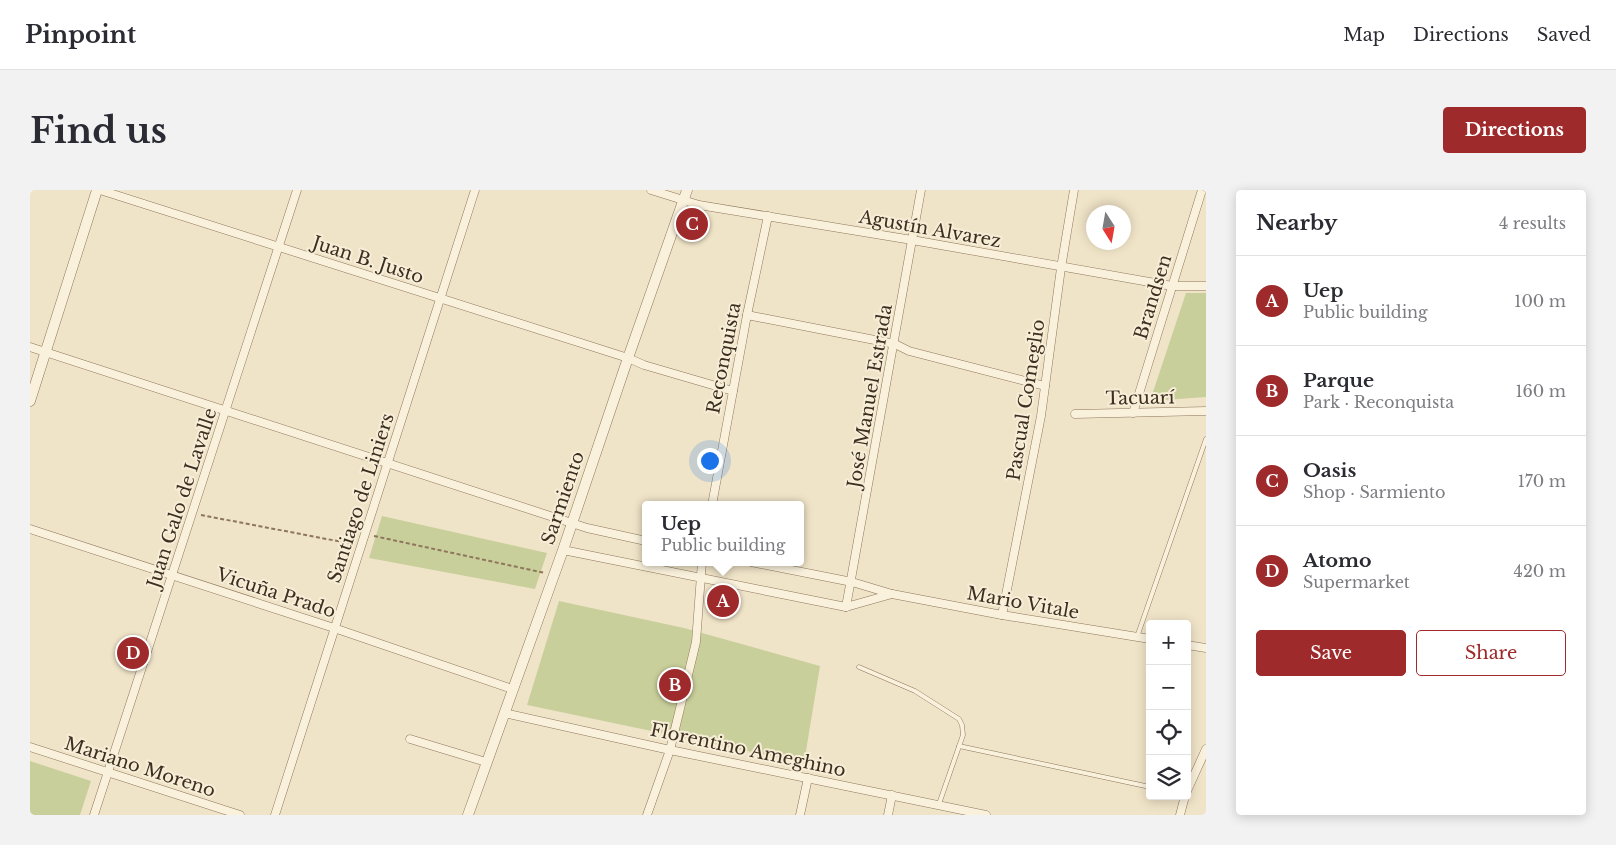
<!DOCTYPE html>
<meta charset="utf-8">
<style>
body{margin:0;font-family:"Libre Baskerville",serif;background:#f2f2f3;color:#2b2b33}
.controls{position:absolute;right:15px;bottom:15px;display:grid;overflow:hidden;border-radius:5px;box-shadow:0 2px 12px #0003}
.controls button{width:45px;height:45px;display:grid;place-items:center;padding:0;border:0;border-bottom:1px solid #e1e1e2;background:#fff;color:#2b2b33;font:25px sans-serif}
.compass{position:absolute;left:1056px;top:15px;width:45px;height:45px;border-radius:50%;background:#fff;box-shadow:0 2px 12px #0003;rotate:169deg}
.you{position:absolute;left:679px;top:270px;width:18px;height:18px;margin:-12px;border:4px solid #fff;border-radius:50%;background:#1a73e8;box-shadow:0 0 0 8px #1a73e833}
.badge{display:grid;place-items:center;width:32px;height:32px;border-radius:50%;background:#9e2a2b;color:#fff;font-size:16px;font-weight:700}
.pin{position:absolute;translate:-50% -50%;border:2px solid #fff;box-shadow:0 1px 5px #0006}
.popup{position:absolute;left:612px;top:311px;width:162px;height:65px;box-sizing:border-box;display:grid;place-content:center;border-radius:5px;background:#fff;filter:drop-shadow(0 1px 4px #0005);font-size:16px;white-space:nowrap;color:#7c7c81}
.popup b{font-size:19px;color:#2b2b33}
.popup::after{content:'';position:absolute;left:50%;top:100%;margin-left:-10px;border:10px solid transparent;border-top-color:#fff}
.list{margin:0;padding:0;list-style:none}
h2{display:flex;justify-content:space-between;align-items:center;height:65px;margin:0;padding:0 20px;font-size:21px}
h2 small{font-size:16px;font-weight:400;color:#7c7c81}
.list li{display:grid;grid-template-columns:32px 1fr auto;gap:15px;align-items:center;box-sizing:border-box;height:90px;padding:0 20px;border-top:1px solid #e1e1e2}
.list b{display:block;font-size:19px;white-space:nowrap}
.list p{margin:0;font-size:16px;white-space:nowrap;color:#7c7c81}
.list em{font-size:16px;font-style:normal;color:#7c7c81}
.actions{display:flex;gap:10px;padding:15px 20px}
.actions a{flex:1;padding:11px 0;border:1px solid #9e2a2b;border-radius:5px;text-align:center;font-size:18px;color:#9e2a2b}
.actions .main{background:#9e2a2b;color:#fff}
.icon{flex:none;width:28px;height:28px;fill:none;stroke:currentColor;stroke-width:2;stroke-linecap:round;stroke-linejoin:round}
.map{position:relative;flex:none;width:1176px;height:625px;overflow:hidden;border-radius:5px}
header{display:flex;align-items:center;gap:30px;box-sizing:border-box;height:70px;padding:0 25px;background:#fff;border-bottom:1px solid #e1e1e2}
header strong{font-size:24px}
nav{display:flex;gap:28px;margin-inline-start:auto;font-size:18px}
.intro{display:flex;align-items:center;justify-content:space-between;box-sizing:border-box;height:120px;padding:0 30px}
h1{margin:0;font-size:35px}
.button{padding:12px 22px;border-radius:5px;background:#9e2a2b;color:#fff;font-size:18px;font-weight:700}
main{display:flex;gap:30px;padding:0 30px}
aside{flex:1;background:#fff;border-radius:5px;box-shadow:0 2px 12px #0003}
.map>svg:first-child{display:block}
</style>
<header>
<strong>Pinpoint</strong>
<nav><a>Map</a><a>Directions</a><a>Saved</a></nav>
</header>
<div class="intro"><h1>Find us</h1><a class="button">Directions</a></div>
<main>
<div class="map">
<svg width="1176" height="625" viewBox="0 0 1176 625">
<rect width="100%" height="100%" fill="#f0e4c8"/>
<g fill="#c9cf9b">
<path d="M1156,103H1176V207L1120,211Z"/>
<path d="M352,326L517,363L505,399L339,368Z"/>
<path d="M529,411L654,438L790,476L774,573L497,515Z"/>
<path d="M0,571L61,591L50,625H0Z"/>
</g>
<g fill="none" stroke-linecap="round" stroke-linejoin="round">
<defs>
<g id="service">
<path d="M1107,447L1176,249"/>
<path d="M829,477L885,501L929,529L932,535L933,545L909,614"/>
<path d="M929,556L1120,597"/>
</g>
<g id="minor">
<path d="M70,0L598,168L614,175L703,201"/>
<path d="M621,0L669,15L882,50L1142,96H1176"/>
<path d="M717,125L865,154L879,161L1015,196"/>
<path d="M0,157L557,338L616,351"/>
<path d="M1103,223L1172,0"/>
<path d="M1045,224L1176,221"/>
<path d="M682,315L717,125L738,26"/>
<path d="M0,339L304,438L482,499"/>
<path d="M533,360L816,417L862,404"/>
<path d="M721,372L822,392L862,404L972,425L1120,449"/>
<path d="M816,417L891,0"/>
<path d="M972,425L1011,226L1031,78L1044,0"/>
<path d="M1157,455L1176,458"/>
<path d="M474,523L640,560L956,625"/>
<path d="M380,549L456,572"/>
<path d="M0,557L210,625"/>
<path d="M1157,601L1176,559"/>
<path d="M64,625L267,0"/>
<path d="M245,625L445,0"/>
<path d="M617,625L640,560L666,452L672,372"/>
<path d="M770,625L778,588"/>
<path d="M858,625L862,605"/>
<path d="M1150,625L1155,606"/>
</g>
<g id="tertiary">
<path d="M0,211L67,0"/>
<path d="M438,625L533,360L598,168L657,0"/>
</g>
</defs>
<use href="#service" stroke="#8d765c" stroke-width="5"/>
<use href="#minor" stroke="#8d765c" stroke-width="9"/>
<use href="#tertiary" stroke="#8d765c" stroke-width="11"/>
<g stroke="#8d765c" stroke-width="2" stroke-dasharray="4 2.5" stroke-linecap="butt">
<path d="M171,325L323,354"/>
<path d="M344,346L515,383"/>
</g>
<use href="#service" stroke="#faf1dc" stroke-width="4"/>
<use href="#minor" stroke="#faf1dc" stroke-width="8"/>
<use href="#tertiary" stroke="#faf1dc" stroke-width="10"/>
</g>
<g text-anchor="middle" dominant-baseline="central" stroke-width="4" stroke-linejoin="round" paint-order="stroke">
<g font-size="18" fill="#3d2e20" stroke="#f7eed8">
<text transform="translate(900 39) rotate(10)">Agustín Alvarez</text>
<text transform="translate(338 70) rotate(18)">Juan B. Justo</text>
<text transform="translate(1123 107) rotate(-73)">Brandsen</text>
<text transform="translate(694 168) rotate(-79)">Reconquista</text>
<text transform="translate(840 206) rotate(-80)">José Manuel Estrada</text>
<text transform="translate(1110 208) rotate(-1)">Tacuarí</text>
<text transform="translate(996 210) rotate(-81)">Pascual Comeglio</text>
<text transform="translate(152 308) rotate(-72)">Juan Galo de Lavalle</text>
<text transform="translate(331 308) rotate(-72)">Santiago de Liniers</text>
<text transform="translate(533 308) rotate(-71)">Sarmiento</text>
<text transform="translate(246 403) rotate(18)">Vicuña Prado</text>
<text transform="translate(993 413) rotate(10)">Mario Vitale</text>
<text transform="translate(718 560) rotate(12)">Florentino Ameghino</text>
<text transform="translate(110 577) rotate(18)">Mariano Moreno</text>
</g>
</g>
</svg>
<div class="controls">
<button>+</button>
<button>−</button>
<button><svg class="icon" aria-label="locate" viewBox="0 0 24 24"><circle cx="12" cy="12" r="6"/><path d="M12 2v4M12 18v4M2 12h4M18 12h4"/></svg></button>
<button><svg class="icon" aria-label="layers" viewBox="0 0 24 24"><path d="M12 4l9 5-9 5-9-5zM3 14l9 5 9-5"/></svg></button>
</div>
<svg class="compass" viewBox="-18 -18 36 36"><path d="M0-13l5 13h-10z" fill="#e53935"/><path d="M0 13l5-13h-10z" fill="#7c7c81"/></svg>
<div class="you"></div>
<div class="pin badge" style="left:693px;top:411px">A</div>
<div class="popup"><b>Uep</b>Public building</div>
<div class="pin badge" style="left:645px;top:495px">B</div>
<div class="pin badge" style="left:662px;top:34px">C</div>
<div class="pin badge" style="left:103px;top:463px">D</div>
</div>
<aside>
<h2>Nearby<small>4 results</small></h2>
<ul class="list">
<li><span class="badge">A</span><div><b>Uep</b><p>Public building</p></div><em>100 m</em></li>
<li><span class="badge">B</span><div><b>Parque</b><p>Park · Reconquista</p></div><em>160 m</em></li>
<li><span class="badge">C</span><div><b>Oasis</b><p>Shop · Sarmiento</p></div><em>170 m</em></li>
<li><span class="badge">D</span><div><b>Atomo</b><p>Supermarket</p></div><em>420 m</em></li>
</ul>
<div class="actions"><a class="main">Save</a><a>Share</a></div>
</aside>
</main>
